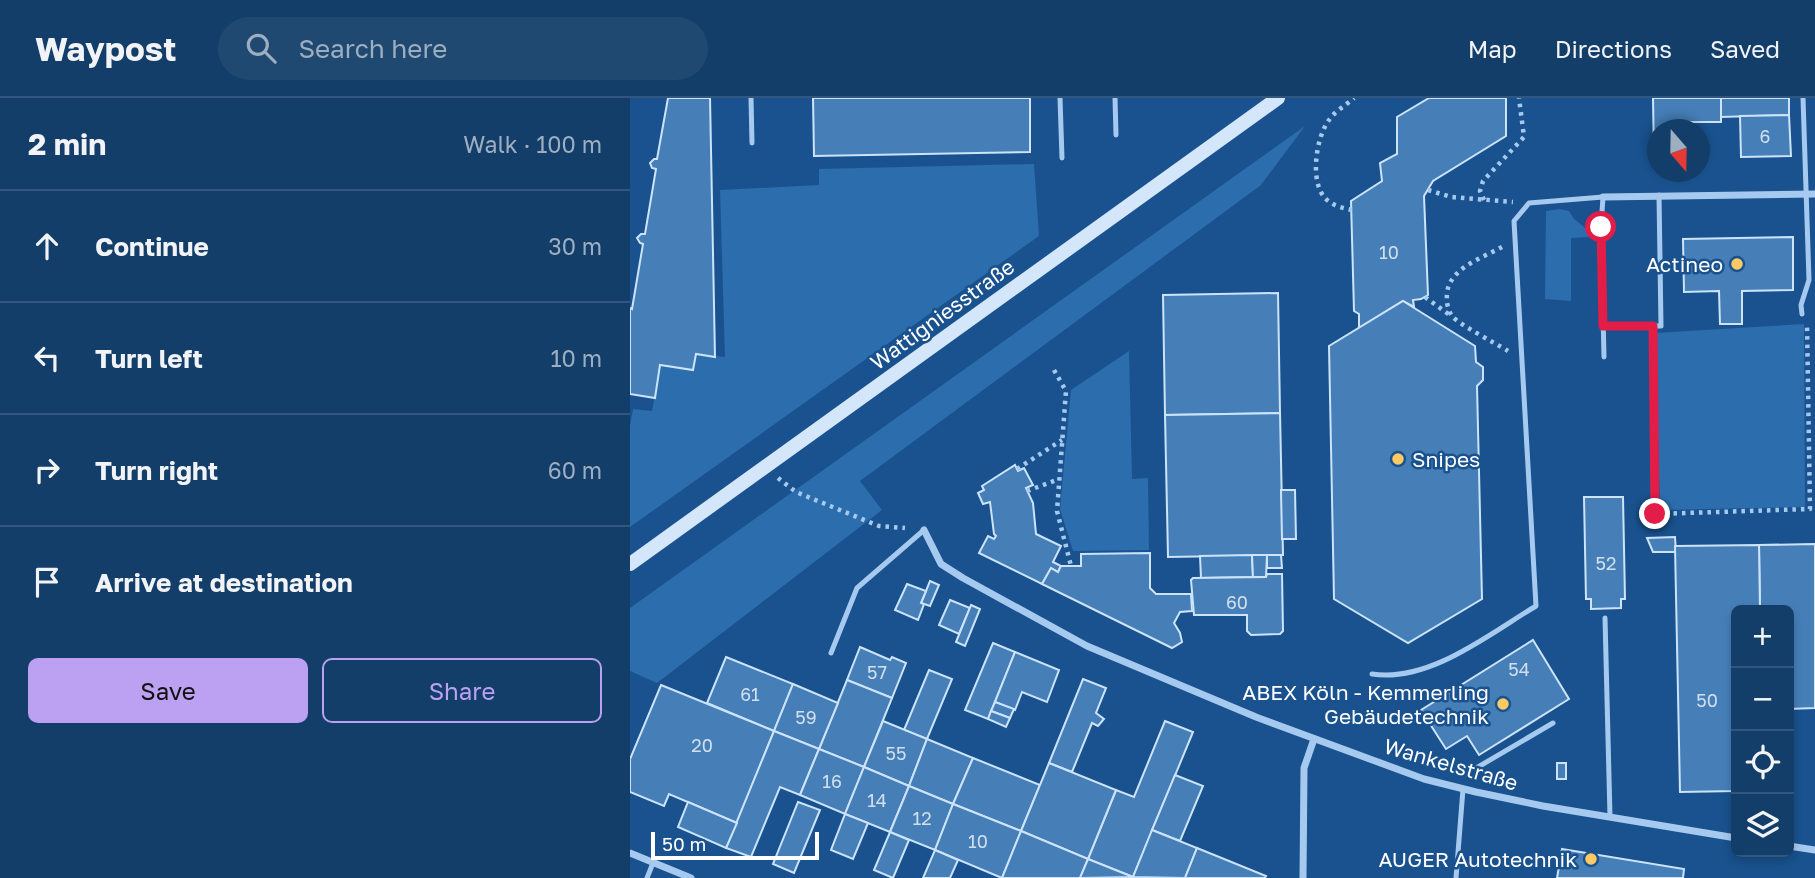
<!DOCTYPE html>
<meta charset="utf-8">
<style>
body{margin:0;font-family:"Golos Text",sans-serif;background:#204972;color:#f1f3f6}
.controls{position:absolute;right:21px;bottom:21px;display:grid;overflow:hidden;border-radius:10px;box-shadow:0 4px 10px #0003}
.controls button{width:63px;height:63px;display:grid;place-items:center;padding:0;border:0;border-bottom:2px solid #32577e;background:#133e6a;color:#f1f3f6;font:35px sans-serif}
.compass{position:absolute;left:1017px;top:21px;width:63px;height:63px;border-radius:50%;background:#133e6a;box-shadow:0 4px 10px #0003;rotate:160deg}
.scale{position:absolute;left:21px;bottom:18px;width:168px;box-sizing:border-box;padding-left:7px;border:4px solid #fff;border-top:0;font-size:19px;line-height:24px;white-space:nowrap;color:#fff;-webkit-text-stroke:5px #19528e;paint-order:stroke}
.stop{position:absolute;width:21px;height:21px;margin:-16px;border:5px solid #e11d48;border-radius:50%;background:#fff}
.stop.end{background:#e11d48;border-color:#fff;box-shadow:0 2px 7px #0008}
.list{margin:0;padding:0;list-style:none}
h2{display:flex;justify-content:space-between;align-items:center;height:91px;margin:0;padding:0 28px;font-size:30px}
h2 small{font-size:23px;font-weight:400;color:#9daec1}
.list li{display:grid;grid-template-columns:46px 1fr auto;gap:21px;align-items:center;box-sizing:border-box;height:112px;padding:0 28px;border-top:2px solid #32577e}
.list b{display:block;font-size:26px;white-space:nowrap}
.list em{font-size:23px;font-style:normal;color:#9daec1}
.actions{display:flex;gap:14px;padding:21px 28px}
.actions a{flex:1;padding:16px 0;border:2px solid #bca0f2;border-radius:10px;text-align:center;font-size:24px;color:#bca0f2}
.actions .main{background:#bca0f2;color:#111}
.icon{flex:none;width:38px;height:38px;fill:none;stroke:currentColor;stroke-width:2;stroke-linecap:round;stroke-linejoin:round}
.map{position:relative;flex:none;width:1185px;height:780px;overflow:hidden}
header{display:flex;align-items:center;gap:42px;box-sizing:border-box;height:98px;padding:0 35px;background:#133e6a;border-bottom:2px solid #32577e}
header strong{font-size:33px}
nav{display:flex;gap:38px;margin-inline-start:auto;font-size:24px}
.search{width:490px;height:63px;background:#204972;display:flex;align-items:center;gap:18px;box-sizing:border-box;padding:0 24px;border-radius:38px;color:#9daec1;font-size:26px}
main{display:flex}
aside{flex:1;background:#133e6a}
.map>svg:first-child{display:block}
</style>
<header>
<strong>Waypost</strong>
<div class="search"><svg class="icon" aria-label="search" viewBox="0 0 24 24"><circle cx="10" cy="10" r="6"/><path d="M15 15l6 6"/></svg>Search here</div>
<nav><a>Map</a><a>Directions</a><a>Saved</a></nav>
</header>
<main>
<aside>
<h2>2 min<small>Walk · 100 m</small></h2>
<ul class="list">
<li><svg class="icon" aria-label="ahead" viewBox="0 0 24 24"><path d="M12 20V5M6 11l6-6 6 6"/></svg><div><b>Continue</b></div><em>30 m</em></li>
<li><svg class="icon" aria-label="left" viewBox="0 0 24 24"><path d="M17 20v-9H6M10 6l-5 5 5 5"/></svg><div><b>Turn left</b></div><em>10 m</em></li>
<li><svg class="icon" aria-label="right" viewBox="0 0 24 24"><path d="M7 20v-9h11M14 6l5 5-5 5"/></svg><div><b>Turn right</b></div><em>60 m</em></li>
<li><svg class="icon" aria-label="arrive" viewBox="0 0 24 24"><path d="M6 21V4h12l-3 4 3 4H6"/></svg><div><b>Arrive at destination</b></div></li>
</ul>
<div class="actions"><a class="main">Save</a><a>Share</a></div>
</aside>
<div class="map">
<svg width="1185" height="780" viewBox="0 0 1185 780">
<rect width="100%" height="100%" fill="#19528e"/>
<g fill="#2c6dad">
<path d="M675,28L631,87L230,383L252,412L27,585L0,573V510Z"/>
<path d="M404,66L409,138L0,429V327L3,311L22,313L30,267L63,272L66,256L95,259L90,92L189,87V71Z"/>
<path d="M930,111L939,113L944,121L958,132L959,139L941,140V203L915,201L916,113Z"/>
<path d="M1174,226L1175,409L1030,412L1025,235Z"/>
<path d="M499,253L502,381L518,380L519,452L443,453L430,411L441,292Z"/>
</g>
<g fill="#467fb8" stroke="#cce3fa" stroke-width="2">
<path d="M38,0H80L85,259L66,256L63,272L30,267L25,300L0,296V210L2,211L13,146L10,145L7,140L11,136H15L26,71L22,70L20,65L24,61H27Z"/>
<path d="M183,0H400V54L184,58Z"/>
<path d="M799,0H876V38L803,83L794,98L798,197L791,201L783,202L784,209L773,203L729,230V216L724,213L721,103L752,83L750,65L767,56V19Z"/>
<path d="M1023,0H1091V24H1061V32H1028V60H1024Z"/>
<path d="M1091,0H1159V17L1091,19Z"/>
<path d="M1159,17L1161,58L1111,59L1110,18Z"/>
<path d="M1163,139V192L1112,193V226H1090L1089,193L1054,194L1053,141Z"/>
<path d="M648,195L650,315L535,317L533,197Z"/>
<path d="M773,203L845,248L846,264L853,269V282L847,288L852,501L778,545L704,501L699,248Z"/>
<path d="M650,315L653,457L538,459L535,317Z"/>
<path d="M385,367L388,373L394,370L403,387L396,390L403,405L406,436L431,448L423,464L431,468L428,474L421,470L412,486L349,455L358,438L364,441L366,438L364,436L360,404L353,406L348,395L354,392L352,388Z"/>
<path d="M651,392H665L666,441H652Z"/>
<path d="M954,399H993L995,501H991V510L961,511V501H956Z"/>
<path d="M1045,439L1046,454H1023L1017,440Z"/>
<path d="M1185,446V610L1159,611V512H1130L1129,447Z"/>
<path d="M1129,447L1130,512H1106V693L1050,694L1045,448Z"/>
<path d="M520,455V490L526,496H561L562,513L550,514L544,525L550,535L552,544L542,550L412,486L421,470L428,474L431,468H451V456Z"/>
<path d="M622,457L623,479L571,480L570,458Z"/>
<path d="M622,457H637L636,479H623Z"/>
<path d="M637,457H651L652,470H637Z"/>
<path d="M637,476H652L653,533L650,536L621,537L617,533V517H564L561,482L563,480L636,479Z"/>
<path d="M300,483L309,487L300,508L291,505Z"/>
<path d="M277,486L296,493L291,505L294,506L288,522L265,512Z"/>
<path d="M320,502L340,510L329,536L309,527Z"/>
<path d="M341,507L350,511L335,548L326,544Z"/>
<path d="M903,542L939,601L849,657L837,638L816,651L791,612Z"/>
<path d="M363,545L385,554L358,621L335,612Z"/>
<path d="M230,549L260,562L262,559L276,565L262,600L217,582Z"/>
<path d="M385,554L429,572L417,604L392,594L385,612L365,604Z"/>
<path d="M96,559L163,586L144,633L77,605Z"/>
<path d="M299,572L322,581L297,641L274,632Z"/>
<path d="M453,581L476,590L466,615L474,621L468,628L462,625L442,674L419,665Z"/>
<path d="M217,582L262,600L234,669L189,651Z"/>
<path d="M163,586L208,605L189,651L144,633Z"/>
<path d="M31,587L144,633L107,725L39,696L34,708L0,694V661Z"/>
<path d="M365,604L384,611L380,620L361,613Z"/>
<path d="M361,613L380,620L376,629L358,621Z"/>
<path d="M253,623L297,641L279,688L234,669Z"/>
<path d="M535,623L563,634L503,779L458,761L486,692L504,699Z"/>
<path d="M144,633L189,651L170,697L150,689L121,759L96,750Z"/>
<path d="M297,641L343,660L323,706L279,688Z"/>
<path d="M189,651L234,669L215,716L170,697Z"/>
<path d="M343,660L410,687L391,733L323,706Z"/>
<path d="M419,665L486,692L458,761L391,733Z"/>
<rect x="927" y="665" width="9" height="16"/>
<path d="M234,669L279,688L260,734L215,716Z"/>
<path d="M545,677L573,688L550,743L522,732Z"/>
<path d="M279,688L323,706L305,752L260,734Z"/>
<path d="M58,704L107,725L96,750L48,729Z"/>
<path d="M168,704L190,712L164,775L143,766Z"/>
<path d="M323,706L391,733L372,780L305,752Z"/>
<path d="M215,716L238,725L223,761L201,752Z"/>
<path d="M522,732L567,750L555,780L503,779Z"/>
<path d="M391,733L458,761L450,780H372Z"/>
<path d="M260,734L279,742L263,780L244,772Z"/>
<path d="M567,750L636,778L635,780H555Z"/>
<path d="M932,751L1054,771L1053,780H927Z"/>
<path d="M305,752L328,762L320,780H293Z"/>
<path d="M458,761L503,779L450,780Z"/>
</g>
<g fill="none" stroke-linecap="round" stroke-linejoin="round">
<g stroke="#a6caef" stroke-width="4.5" stroke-dasharray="3.5 5" stroke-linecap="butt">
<path d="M798,92L821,99L883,104"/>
<path d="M854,102L850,93L853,83L894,39L889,0"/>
<path d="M722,112C713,110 703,108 696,101C679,85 686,39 699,22C704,14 716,7 724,0"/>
<path d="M872,149C850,161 814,172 817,202C817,207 819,214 822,218C828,226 867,246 878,253"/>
<path d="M795,199L821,218"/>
<path d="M1023,239L1025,416L1180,411L1177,226"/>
<path d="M424,272L436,293L427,413L441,468"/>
<path d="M387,371L432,342"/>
<path d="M148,380L166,394L249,428L275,430"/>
<path d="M397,393L429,381"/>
</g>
<g stroke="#a6caef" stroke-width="5">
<path d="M121,0L122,45"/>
<path d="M430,0L432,60"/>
<path d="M485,0L486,37"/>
<path d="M1172,216L1171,207L1179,182L1173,0"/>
<path d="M973,228H1031L1029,97"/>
<path d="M975,520L980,719"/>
<path d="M201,555L227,490L294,432"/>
<path d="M742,576C799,585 859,536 906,508L884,123L899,105L973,99L971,129L974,259"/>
<path d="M848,669L923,625"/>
<path d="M17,780L23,765"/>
<path d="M826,780L833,691"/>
</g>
<g stroke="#a6caef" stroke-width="7">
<path d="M973,99L1185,96"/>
<path d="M294,432L311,466L333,480L457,548L626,619L794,681L846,694L913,708L1106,740"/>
<path d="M1159,748L1185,752"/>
<path d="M0,755L61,780"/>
<path d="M673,780L674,670L684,641"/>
</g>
<path stroke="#d3e6fa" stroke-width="14" d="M0,466L648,0"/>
</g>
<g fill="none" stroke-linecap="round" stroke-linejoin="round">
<path stroke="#e11d48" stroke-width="9" d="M971,129L973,228H1023L1025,416"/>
</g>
<g fill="#ffca63" stroke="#19528e" stroke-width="2.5">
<circle cx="1107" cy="166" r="7"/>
<circle cx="768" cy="361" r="7"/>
<circle cx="873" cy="606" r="7"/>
<circle cx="961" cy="761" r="7"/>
</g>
<g text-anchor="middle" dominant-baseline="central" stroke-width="5" stroke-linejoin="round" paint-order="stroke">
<g font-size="18" fill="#d1dfed">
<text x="1135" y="38">6</text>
<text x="759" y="154">10</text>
<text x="976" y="465">52</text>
<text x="607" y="504">60</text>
<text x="889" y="571">54</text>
<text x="247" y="574">57</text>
<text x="120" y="596">61</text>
<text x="1077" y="602">50</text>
<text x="176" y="619">59</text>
<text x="72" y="647">20</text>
<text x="266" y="655">55</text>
<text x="202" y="683">16</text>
<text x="247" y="702">14</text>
<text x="292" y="720">12</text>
<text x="348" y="743">10</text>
</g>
<g font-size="21" fill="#fff" stroke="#19528e" text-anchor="end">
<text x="1093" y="166">Actineo</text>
<text x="782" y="361" text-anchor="start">Snipes</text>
<text x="859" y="594">ABEX Köln - Kemmerling<tspan x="859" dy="24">Gebäudetechnik</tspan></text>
<text x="947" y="761">AUGER Autotechnik</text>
</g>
<g font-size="21" fill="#fff" stroke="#19528e">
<text transform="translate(312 216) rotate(-36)">Wattigniesstraße</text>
<text transform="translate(821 666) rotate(16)">Wankelstraße</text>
</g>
</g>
</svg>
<div class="controls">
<button>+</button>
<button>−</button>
<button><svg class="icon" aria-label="locate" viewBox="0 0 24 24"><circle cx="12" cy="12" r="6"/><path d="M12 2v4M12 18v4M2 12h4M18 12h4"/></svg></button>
<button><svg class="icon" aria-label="layers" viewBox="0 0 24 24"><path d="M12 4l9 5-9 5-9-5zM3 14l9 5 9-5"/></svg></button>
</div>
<svg class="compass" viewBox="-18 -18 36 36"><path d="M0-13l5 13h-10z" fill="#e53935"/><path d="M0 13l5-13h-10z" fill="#9daec1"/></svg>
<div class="scale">50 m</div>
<div class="stop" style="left:971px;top:129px"></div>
<div class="stop end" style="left:1025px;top:416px"></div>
</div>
</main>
